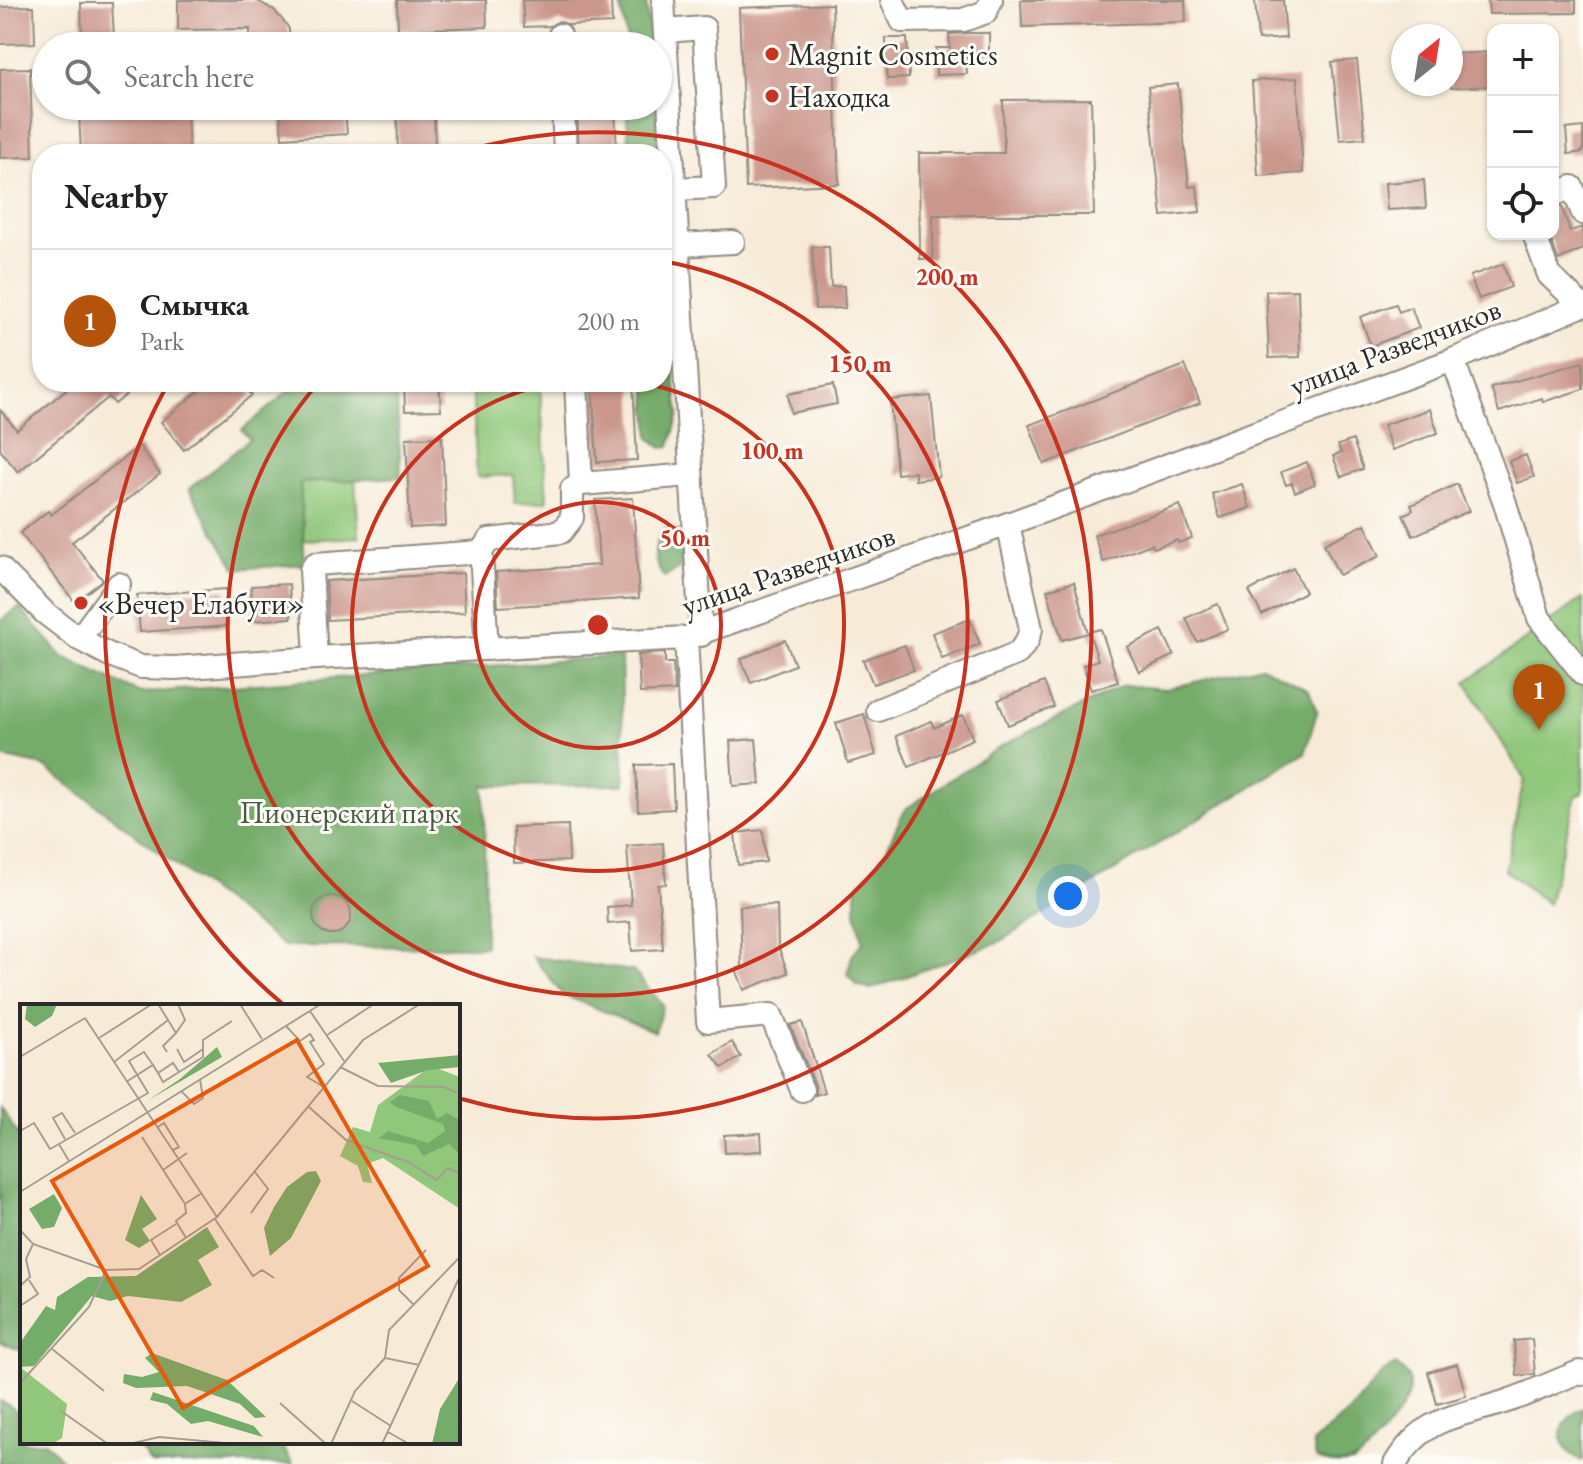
<!DOCTYPE html>
<meta charset="utf-8">
<style>
body{margin:0;font-family:"EB Garamond",serif;background:#f6f6f6;color:#222}
.controls{position:absolute;right:24px;top:24px;display:grid;overflow:hidden;border-radius:16px;box-shadow:0 2px 6px #0004}
.controls button{width:72px;height:72px;display:grid;place-items:center;padding:0;border:0;border-bottom:2px solid #e0e0e0;background:#fff;color:#222;font:40px sans-serif}
.compass{position:absolute;left:1391px;top:24px;width:72px;height:72px;border-radius:50%;background:#fff;box-shadow:0 2px 6px #0004;rotate:30deg}
.you{position:absolute;left:1068px;top:896px;width:28px;height:28px;margin:-20px;border:6px solid #fff;border-radius:50%;background:#1a73e8;box-shadow:0 0 0 12px #1a73e833}
.badge{display:grid;place-items:center;width:52px;height:52px;border-radius:50%;background:#b45309;color:#fff;font-size:26px;font-weight:700}
.pin{position:absolute;translate:-50% -66px;filter:drop-shadow(0 2px 4px #0008)}
.pin::after{content:'';position:absolute;top:42px;width:28px;height:24px;background:inherit;clip-path:polygon(0 0,100% 0,50% 100%)}
.list{margin:0;padding:0;list-style:none}
h2{display:flex;justify-content:space-between;align-items:center;height:104px;margin:0;padding:0 32px;font-size:34px}
h2 small{font-size:26px;font-weight:400;color:#767676}
.list li{display:grid;grid-template-columns:52px 1fr auto;gap:24px;align-items:center;box-sizing:border-box;height:144px;padding:0 32px;border-top:2px solid #e0e0e0}
.list b{display:block;font-size:30px;white-space:nowrap}
.list p{margin:0;font-size:26px;white-space:nowrap;color:#767676}
.list em{font-size:26px;font-style:normal;color:#767676}
.icon{flex:none;width:44px;height:44px;fill:none;stroke:currentColor;stroke-width:2;stroke-linecap:round;stroke-linejoin:round}
.map{position:relative;flex:none;width:1583px;height:1464px;overflow:hidden}
.search{position:absolute;background:#fff;box-shadow:0 2px 6px #0004;left:32px;top:32px;width:640px;height:88px;display:flex;align-items:center;gap:20px;box-sizing:border-box;padding:0 28px;border-radius:44px;color:#767676;font-size:30px}
.panel{position:absolute;background:#fff;box-shadow:0 2px 6px #0004;left:32px;top:144px;width:640px;height:248px;border-radius:32px}
.map>svg:first-child{display:block}
</style>
<div class="map">
<svg width="1583" height="1464" viewBox="0 0 1583 1464">
<rect width="100%" height="100%" fill="#fdfcf7"/>
<filter id="ink" filterUnits="userSpaceOnUse"><feTurbulence type="fractalNoise" baseFrequency=".0125" numOctaves="2"/><feDisplacementMap in="SourceGraphic" scale="16" xChannelSelector="R" yChannelSelector="G"/><feConvolveMatrix kernelMatrix="1 2 1 2 8 2 1 2 1" color-interpolation-filters="sRGB"/></filter>
<filter id="wash" filterUnits="userSpaceOnUse"><feTurbulence type="fractalNoise" baseFrequency=".006" numOctaves="4" result="noise"/><feDisplacementMap in="SourceGraphic" scale="32" xChannelSelector="R" yChannelSelector="G"/><feGaussianBlur stdDeviation="1.8" result="paint"/><feColorMatrix in="noise" values="0 0 0 0 0 0 0 0 0 0 0 0 0 0 0 0 0 1.4 0 .05"/><feComposite in="paint" operator="in"/></filter>
<g filter="url(#wash)">
<rect width="100%" height="100%" fill="#f7ebd8"/>
<g fill="#90c77a" stroke="#5e7952" stroke-width="2">
<path d="M472,382H540L547,501L515,503L513,475L477,477Z"/>
<path d="M355,480L359,537L303,540L300,483Z"/>
<path d="M1583,598V793L1576,796L1548,904L1505,870L1524,779L1466,682Z"/>
</g>
<g fill="#74ac6a" stroke="#506c4a" stroke-width="2">
<path d="M620,0H646L650,46H628Z"/>
<path d="M626,106H655L659,154H629Z"/>
<path d="M662,336L669,338L679,414L670,446L662,448L650,438L646,382H662Z"/>
<path d="M299,382H396L401,477L300,483L305,564L236,569L189,489L250,439L242,430Z"/>
<path d="M664,529L679,531L685,548L683,565L665,578C651,562 652,546 664,529Z"/>
<path d="M19,607L63,657L140,693L621,656L624,785L484,786L485,947L284,946L44,766L0,757V621Z"/>
<path d="M1261,666L1309,690L1317,712L1305,753L997,943L871,989L857,985L847,974L852,956L863,942L856,912V887C867,875 878,864 886,850C894,835 897,821 907,808L1001,746L1124,685L1166,689Z"/>
<path d="M533,957L633,971L663,1005L655,1032L563,995Z"/>
<path d="M0,1108L22,1140V1351L0,1342Z"/>
<path d="M1396,1365L1408,1376C1409,1382 1410,1389 1408,1395C1402,1412 1368,1456 1352,1462C1340,1464 1326,1464 1316,1458L1313,1442L1351,1410L1383,1372Z"/>
<path d="M0,1401L12,1407L22,1418V1442H45L66,1464H0Z"/>
<path d="M1583,1408V1460L1580,1461C1555,1446 1556,1422 1583,1408Z"/>
<path d="M136,1442H279L293,1464H151Z"/>
</g>
<g id="blocks">
<g fill="#cb968b">
<path d="M178,0H256L275,11L286,24L289,29V46H250V29L178,30Z"/>
<path d="M397,0H486L487,27L398,30Z"/>
<path d="M522,0H611L612,23L569,25L559,21L550,26L524,27Z"/>
<path d="M1021,0H1185L1186,22L1022,27Z"/>
<path d="M1255,0H1283L1286,38L1258,40Z"/>
<path d="M1488,0H1576V13L1489,14Z"/>
<path d="M81,3H112L114,38L82,39Z"/>
<path d="M832,4L839,184L746,188L739,8Z"/>
<path d="M34,6L35,43L0,44V7Z"/>
<path d="M968,33H989V56H966L967,74L936,75V48H950L949,34Z"/>
<path d="M886,38H907L909,78L887,79Z"/>
<path d="M1493,52V86L1451,88V54Z"/>
<path d="M1357,60L1365,138L1340,140L1332,62Z"/>
<path d="M30,68L33,157L0,158V69Z"/>
<path d="M1297,78L1303,173L1258,176L1252,81Z"/>
<path d="M1178,84L1189,187L1197,186L1200,212L1162,216L1148,87Z"/>
<path d="M1091,99L1094,215H933V259H920L919,153H1004L1003,100Z"/>
<path d="M125,106H142V110L187,108L189,154H81L79,112L125,110Z"/>
<path d="M302,106H345L347,134L282,138L280,108Z"/>
<path d="M397,106H434L435,154H398Z"/>
<path d="M577,106H615L617,154H579Z"/>
<path d="M1583,127V152L1568,154L1566,129Z"/>
<path d="M1424,180L1426,208L1387,210L1385,183Z"/>
<path d="M1562,207L1570,231L1583,227V249L1558,260L1549,234H1553V209Z"/>
<path d="M812,247H829L831,287L844,286L845,308L815,309Z"/>
<path d="M1503,264L1511,287L1479,299L1470,276Z"/>
<path d="M1298,290L1300,357L1269,358L1266,291Z"/>
<path d="M1396,304L1399,312L1411,307L1419,328L1371,346L1360,317Z"/>
<path d="M1583,362V389L1543,402L1542,398L1499,412L1491,388Z"/>
<path d="M1185,365L1200,403L1044,464L1029,425Z"/>
<path d="M75,382H142L115,404L109,397L18,472L0,450V410L17,430Z"/>
<path d="M210,382H241L252,395L184,450L161,422Z"/>
<path d="M404,382H439L441,410L405,411Z"/>
<path d="M592,382H633L637,460L597,462Z"/>
<path d="M833,385L837,404L791,413L788,394Z"/>
<path d="M931,396L939,477L915,480V472L897,474L890,400Z"/>
<path d="M1430,409L1438,433L1392,450L1383,425Z"/>
<path d="M442,437L446,526L410,528L406,438Z"/>
<path d="M1353,440L1363,469L1341,477L1333,456L1341,453L1338,445Z"/>
<path d="M139,446L160,474L72,542L103,580L75,602L20,533L48,511L51,515Z"/>
<path d="M1526,455L1534,477L1517,483L1509,461Z"/>
<path d="M1307,462L1315,484L1295,492L1292,483L1286,485L1281,472Z"/>
<path d="M1242,484L1250,508L1220,518L1212,494Z"/>
<path d="M1457,484L1469,511L1413,536L1403,515L1413,510L1411,505Z"/>
<path d="M633,498L639,598L498,607L496,572L599,565L595,500Z"/>
<path d="M1180,505L1192,538L1178,543L1177,540L1154,548L1152,544L1103,562L1094,535Z"/>
<path d="M1365,524L1380,556L1339,575L1324,544Z"/>
<path d="M1293,568L1305,592L1262,615L1249,591Z"/>
<path d="M463,573L465,612L328,620L326,581Z"/>
<path d="M1074,582L1088,633L1062,640L1047,590Z"/>
<path d="M289,584L291,618L253,621L251,586Z"/>
<path d="M226,589L228,626L140,632L137,595Z"/>
<path d="M1218,604L1228,629L1197,642L1186,618Z"/>
<path d="M970,619L980,644L942,659L932,633Z"/>
<path d="M1101,629L1118,682L1091,690L1083,665L1098,660L1089,632Z"/>
<path d="M1162,630L1174,655L1139,672L1127,647Z"/>
<path d="M785,640L795,665L751,683L741,659Z"/>
<path d="M905,645L914,670L873,684L863,660Z"/>
<path d="M665,653V663H673L675,691L640,693L638,655Z"/>
<path d="M1044,682L1054,707L1008,725L998,700Z"/>
<path d="M864,714L876,755L848,763L836,723Z"/>
<path d="M963,715L973,739L909,767L896,736L931,721L934,728Z"/>
<path d="M756,739L760,784L733,786L730,741Z"/>
<path d="M672,764L674,809L638,811L636,765Z"/>
<path d="M568,825L569,861L514,863L513,827Z"/>
<path d="M763,830L766,862L738,865L735,833Z"/>
<path d="M663,843L666,884L658,885L663,949L632,951L630,922L608,924L607,907L631,905L627,846Z"/>
<circle cx="332" cy="915" r="19"/>
<path d="M777,905L778,946L788,973L744,990L736,969L742,967L740,906Z"/>
<path d="M802,1022L824,1092L815,1095V1085L790,1025Z"/>
<path d="M732,1042L741,1057L722,1068L712,1054Z"/>
<path d="M761,1133L762,1151L725,1153L724,1135Z"/>
<path d="M1532,1339L1535,1374L1517,1376L1514,1341Z"/>
<path d="M1457,1364L1466,1396L1437,1404L1428,1372Z"/>
</g>
</g>
</g>
<g filter="url(#ink)">
<use href="#blocks" fill-opacity="0" stroke="#918b82" stroke-width="2"/>
<g fill="none" stroke-linecap="round" stroke-linejoin="round">
<defs>
<g id="minor">
<path d="M663,0L701,635"/>
<path d="M892,0L902,21L963,20L986,12L991,0"/>
<path d="M665,31L704,28L714,187L674,189"/>
<path d="M560,35V46"/>
<path d="M563,106L565,154"/>
<path d="M1553,195L1572,187L1583,213"/>
<path d="M1534,234L1549,275L1582,306"/>
<path d="M663,246L733,242"/>
<path d="M1453,360L1505,503L1539,618L1583,674"/>
<path d="M576,382L581,484"/>
<path d="M0,568L45,613L79,639L110,655L141,667L175,668L316,658L686,638L1008,524L1453,360L1583,305"/>
<path d="M686,638L708,1021L771,1015L802,1090"/>
<path d="M79,639L119,584"/>
<path d="M487,649L481,552L489,540L561,532L572,518V489L581,484L691,475"/>
<path d="M316,658L311,570L315,564L481,552"/>
<path d="M878,710L1018,653L1027,641L1031,629L1008,524"/>
<path d="M1395,1464C1426,1413 1459,1418 1510,1400C1533,1392 1556,1381 1579,1372L1583,1373"/>
</g>
</defs>
<use href="#minor" stroke="#918b82" stroke-width="26"/>
<use href="#minor" stroke="#fff" stroke-width="22"/>
</g>
</g>
<g fill="none" stroke="#c8321e" stroke-width="4">
<circle cx="598" cy="625" r="123"/>
<path d="M636 382A246 246 0 1 1 560 382"/>
<path d="M662 261A370 370 0 1 1 319 382"/>
<path d="M284 1005A493 493 0 0 1 169 382M454 154A493 493 0 1 1 462 1099"/>
</g>
<g fill="#c8321e" stroke="#fdfcf7" stroke-width="3">
<circle cx="772" cy="54" r="8"/>
<circle cx="772" cy="96" r="8"/>
<circle cx="81" cy="603" r="8"/>
</g>
<g text-anchor="middle" dominant-baseline="central" stroke-width="6" stroke-linejoin="round" paint-order="stroke">
<g font-size="30" fill="#2b2b2b" stroke="#fdfcf7" text-anchor="start">
<text x="788" y="54">Magnit Cosmetics</text>
<text x="788" y="96">Находка</text>
<text x="97" y="603">«Вечер Елабуги»</text>
</g>
<g font-size="30" fill="#2b2b2b" stroke="#fdfcf7">
<text transform="translate(1395 347) rotate(-21)">улица Разведчиков</text>
<text transform="translate(788 570) rotate(-19)">улица Разведчиков</text>
</g>
<g font-size="30" fill="#495a43" stroke="#fdfcf7">
<text x="349" y="812">Пионерский парк</text>
</g>
</g>
<g transform="translate(20 1004)">
<rect width="440" height="440" fill="#f7ebd8"/>
<path d="M411,62L440,73V205L363,154L347,160L352,179L343,178L338,162L320,152L333,123L350,128L358,101ZM0,363L47,400L42,434L32,440H0Z" fill="#90c77a"/>
<path d="M7,0H37L32,12L15,23L5,15ZM197,43L202,53L127,97L160,75ZM440,51V63L408,66L371,79L358,59ZM380,91L409,97L417,115L427,109L440,116V150L429,140L403,152L396,141L359,134L368,127L408,139L425,127L423,120L374,102L370,98ZM296,167L301,177L271,234L250,252L244,224L254,203L267,183L287,168ZM34,190L42,204L34,223L22,225L9,205ZM121,191L137,215L122,225L130,237L119,244L105,236ZM187,223L199,243L178,256L192,281L161,298L108,292L90,297L72,292L14,362L0,363V339L26,302L35,306L37,293L68,273L116,272ZM132,349L207,376L246,413L235,414L220,400L167,382L116,384L103,379L104,370L122,373L139,368L125,354ZM440,373V440H412L420,405ZM133,388L234,422L243,433L188,417L171,420L147,400L130,396Z" fill="#74ac6a"/>
<path fill="none" stroke="#a59e93" stroke-width="2" d="M220,0L242,35M290,7L324,57M65,14L197,213M266,22L280,37L290,30L294,36L290,38L304,60L287,73L304,83M156,29L165,16L158,0M307,31L354,0M79,34L132,0M157,45L164,58L183,45V36L212,17M147,48L143,42L156,29L148,16M0,53L65,14M94,58L148,16L138,0M320,63L358,82L423,83L440,90M159,68L183,53V45M106,78L133,61L138,69L153,59L159,68L143,78L138,69M162,88L174,100L183,94L180,75M289,103L326,136L388,158L417,176L428,164L440,170M138,123L144,119L159,143L153,146M0,127L14,119L30,145L39,140L49,157M122,133L165,200M45,135L33,114L42,109L55,129M39,140L128,89L109,57L124,48L133,61M143,166L167,149M0,188L301,0M231,209L248,185L235,168M195,215L233,272L242,266L254,274M0,226L13,240L86,266L119,265L197,213L343,36L400,0M166,234L156,217L166,209L165,200L182,189M140,251L131,236L156,220M0,282L10,273L6,255L13,240M394,301L379,286V274L406,246M0,302L18,290L9,276M31,344L84,387M365,354L399,361M0,389L1,378L69,303L86,266M332,397L371,422M260,399L306,440M41,407L88,440M368,428L389,440M109,440L139,433L216,440M311,440L335,387L365,354L369,326L440,253M362,440L440,272"/>
<path fill="#e8590c" fill-opacity="0.15" stroke="#e8590c" stroke-width="4" d="M277,36L408,262L163,404L32,177Z"/>
<rect width="440" height="440" fill="none" stroke="#2b2b2b" stroke-width="4"/>
</g>
<circle cx="598" cy="625" r="12" fill="#c8321e" stroke="#fdfcf7" stroke-width="4"/>
<g font-size="24" text-anchor="middle" font-weight="bold" fill="#c8321e" stroke="#fdfcf7" stroke-width="6" stroke-linejoin="round" paint-order="stroke">
<text x="947" y="285">200 m</text>
<text x="860" y="372">150 m</text>
<text x="772" y="459">100 m</text>
<text x="685" y="546">50 m</text>
</g>
</svg>
<div class="controls">
<button>+</button>
<button>−</button>
<button><svg class="icon" aria-label="locate" viewBox="0 0 24 24"><circle cx="12" cy="12" r="6"/><path d="M12 2v4M12 18v4M2 12h4M18 12h4"/></svg></button>
</div>
<svg class="compass" viewBox="-18 -18 36 36"><path d="M0-13l5 13h-10z" fill="#e53935"/><path d="M0 13l5-13h-10z" fill="#767676"/></svg>
<div class="you"></div>
<div class="pin badge" style="left:1539px;top:730px">1</div>
<div class="search"><svg class="icon" aria-label="search" viewBox="0 0 24 24"><circle cx="10" cy="10" r="6"/><path d="M15 15l6 6"/></svg>Search here</div>
<section class="panel">
<h2>Nearby<small></small></h2>
<ul class="list">
<li><span class="badge">1</span><div><b>Смычка</b><p>Park</p></div><em>200 m</em></li>
</ul>
</section>
</div>
